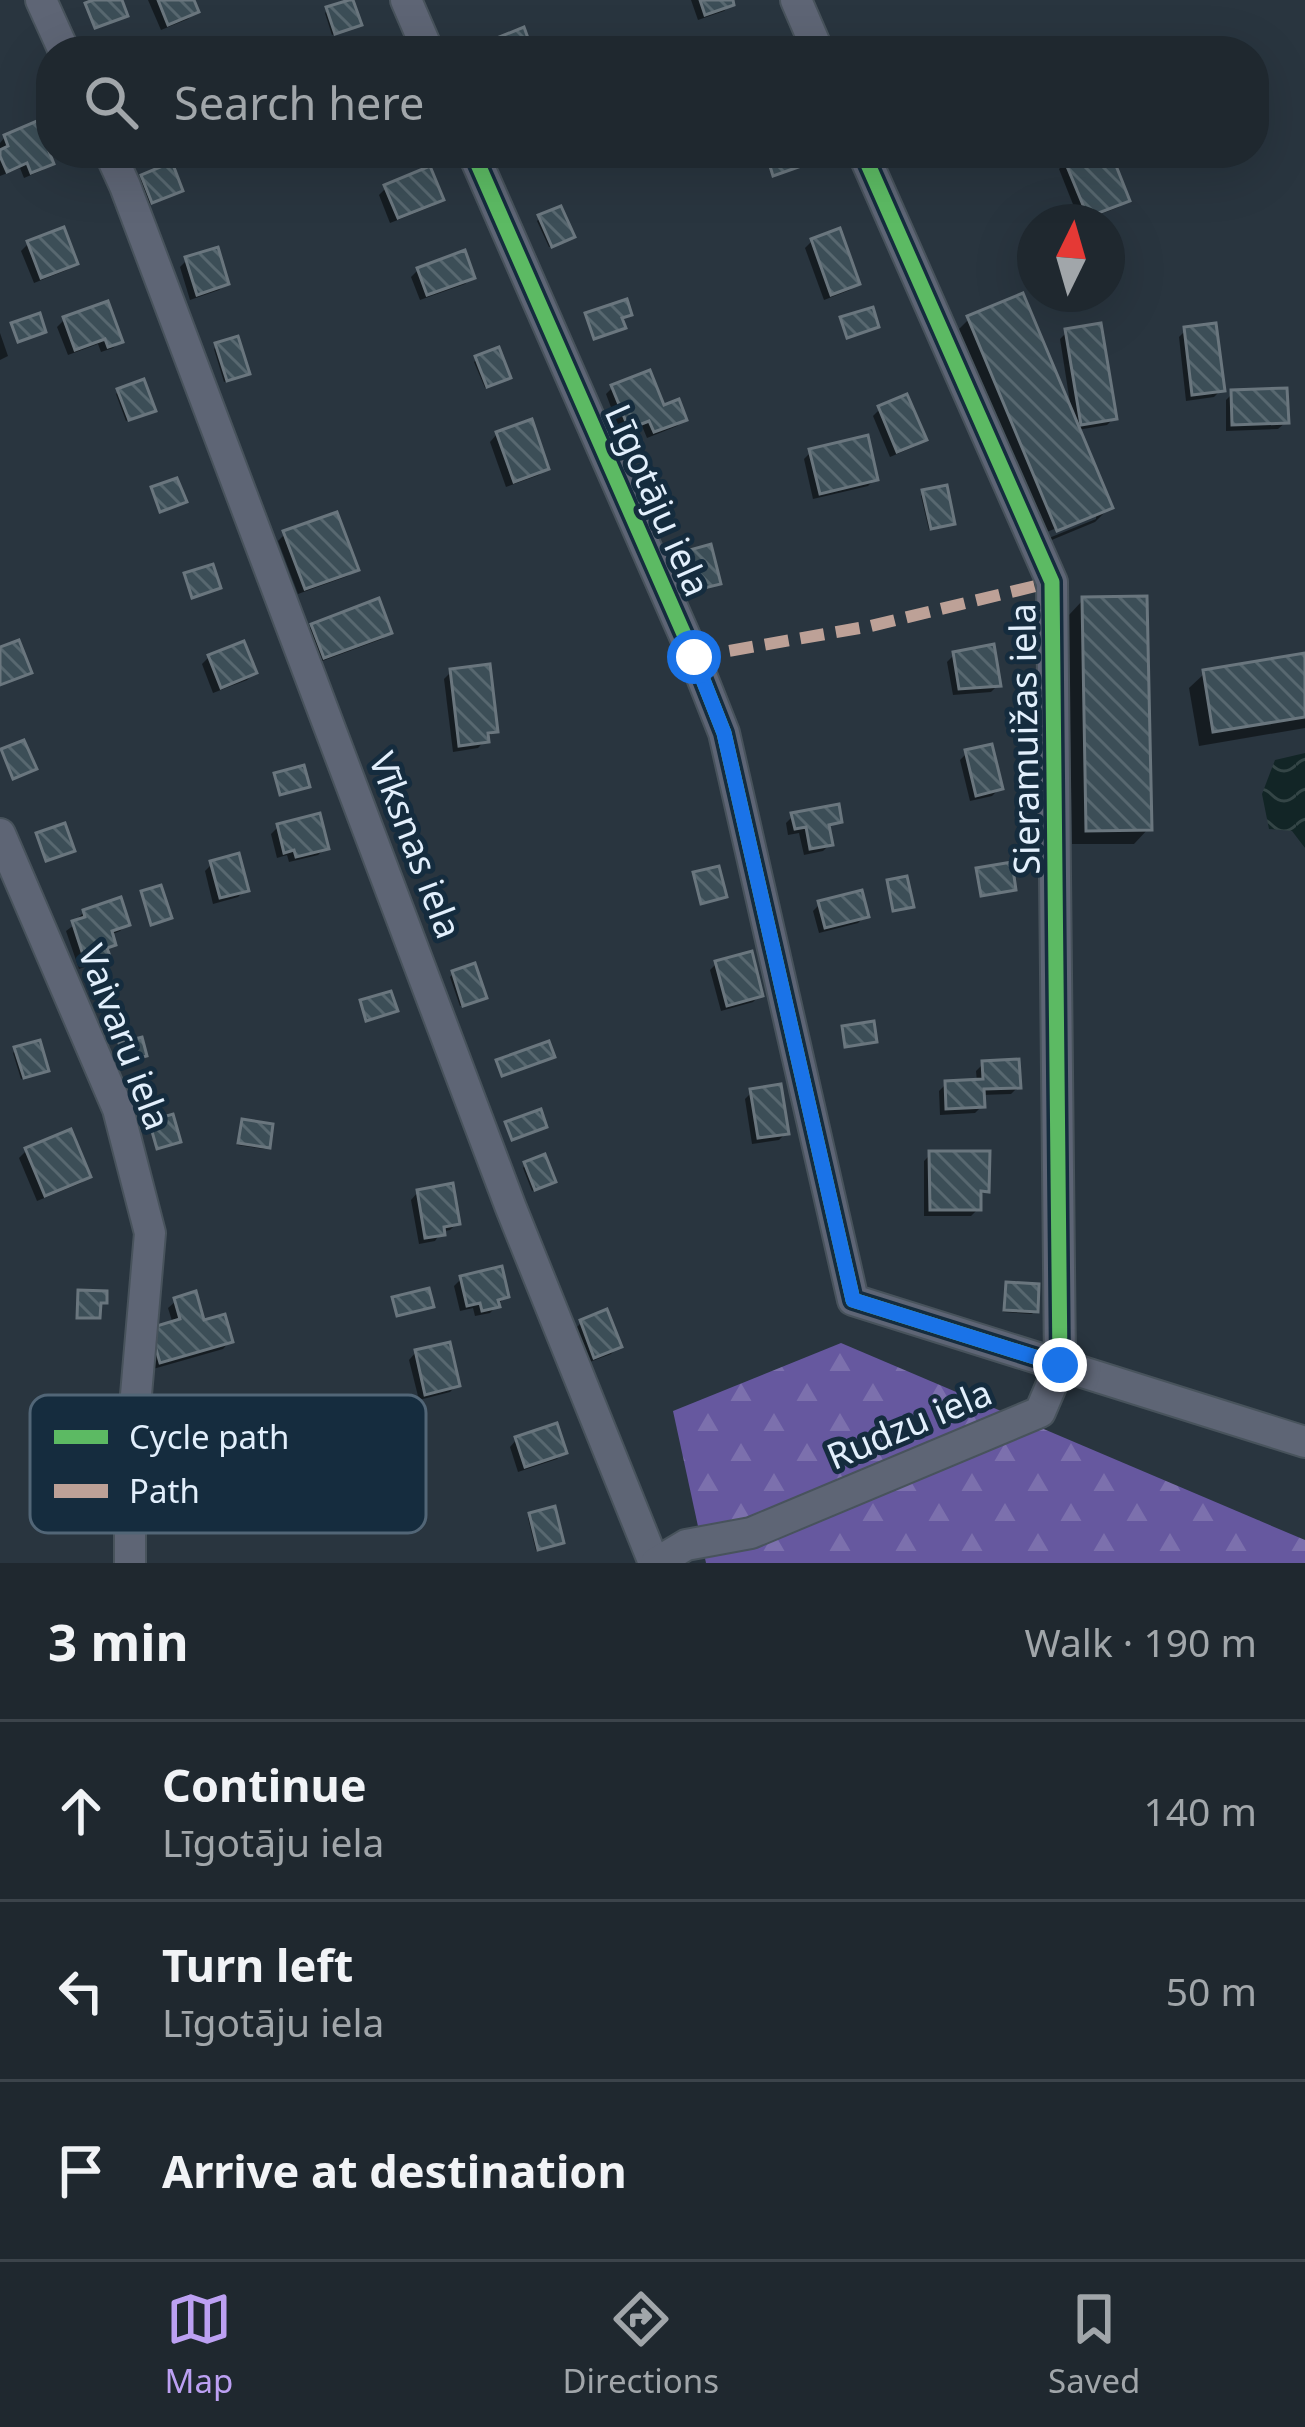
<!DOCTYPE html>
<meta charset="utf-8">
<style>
body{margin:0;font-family:"Noto Sans",sans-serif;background:#2c343b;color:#f1f3f6}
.compass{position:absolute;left:1017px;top:204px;width:108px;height:108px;border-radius:50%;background:#1f282f;box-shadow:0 12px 48px #0002;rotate:5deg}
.stop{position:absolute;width:36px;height:36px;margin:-27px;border:9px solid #1a73e8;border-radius:50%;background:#fff}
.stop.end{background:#1a73e8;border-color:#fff;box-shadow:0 3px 12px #0008}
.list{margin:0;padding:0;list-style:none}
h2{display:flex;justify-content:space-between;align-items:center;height:156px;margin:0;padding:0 48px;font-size:51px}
h2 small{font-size:39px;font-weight:400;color:#a1a6aa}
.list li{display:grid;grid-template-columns:78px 1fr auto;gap:36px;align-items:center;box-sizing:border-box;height:180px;padding:0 48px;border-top:3px solid #3c444b}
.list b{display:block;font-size:45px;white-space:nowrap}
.list p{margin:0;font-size:39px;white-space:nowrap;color:#a1a6aa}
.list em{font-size:39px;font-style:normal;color:#a1a6aa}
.icon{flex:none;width:66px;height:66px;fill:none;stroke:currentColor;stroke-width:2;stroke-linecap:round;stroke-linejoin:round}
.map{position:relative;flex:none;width:1305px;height:1563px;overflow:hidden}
.search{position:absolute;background:#1f282f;box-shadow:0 12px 48px #0002;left:36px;right:36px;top:36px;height:132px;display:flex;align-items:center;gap:30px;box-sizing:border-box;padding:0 42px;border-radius:48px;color:#a1a6aa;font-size:45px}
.sheet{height:696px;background:#1f282f}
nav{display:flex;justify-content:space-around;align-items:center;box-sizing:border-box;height:168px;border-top:3px solid #3c444b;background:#1f282f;font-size:33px;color:#a1a6aa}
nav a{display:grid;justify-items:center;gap:6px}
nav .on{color:#bca0f2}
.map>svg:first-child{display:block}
</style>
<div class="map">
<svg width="1305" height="1563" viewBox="0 0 1305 1563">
<defs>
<pattern id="forest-firs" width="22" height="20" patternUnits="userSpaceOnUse" patternTransform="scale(3)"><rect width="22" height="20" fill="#66589f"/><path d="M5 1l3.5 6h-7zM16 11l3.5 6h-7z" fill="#7c70ad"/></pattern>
<pattern id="water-waves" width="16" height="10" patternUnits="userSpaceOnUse" patternTransform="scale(3)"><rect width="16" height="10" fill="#122526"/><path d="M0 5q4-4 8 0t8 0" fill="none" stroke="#344546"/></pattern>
<pattern id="building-back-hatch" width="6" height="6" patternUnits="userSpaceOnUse" patternTransform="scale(3)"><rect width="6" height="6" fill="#3c4e57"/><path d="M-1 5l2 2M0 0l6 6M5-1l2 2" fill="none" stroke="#586870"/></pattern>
</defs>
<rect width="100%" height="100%" fill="#29353f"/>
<path fill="url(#forest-firs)" d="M841,1343L1305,1540V1563H706L673,1411Z"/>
<path fill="url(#water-waves)" d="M1305,753V848L1292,831L1269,829L1262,794L1275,760Z"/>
<g fill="#0007" fill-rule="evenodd">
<path d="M148,0H191L195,11L188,19L161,30Z"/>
<path d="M691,0H730L731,4L724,11L698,20Z"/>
<path d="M328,10L358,25L332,35L325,13Z"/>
<path d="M5,137L50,163L43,170L24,178L20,168L0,176V143Z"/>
<path d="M650,153H693L653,164Z"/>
<path d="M1088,153H1108L1126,200L1119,207L1080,222L1059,169L1066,162Z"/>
<path d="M143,177L177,193L149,204L140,180Z"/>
<path d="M386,188L440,199L433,206L390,223L379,195Z"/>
<path d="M540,218L569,239L549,247L537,221Z"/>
<path d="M812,241L857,283L850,290L824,300L805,248Z"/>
<path d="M28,244L74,263L67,270L34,283L21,251Z"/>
<path d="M187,260L226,283L219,290L190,300L180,267Z"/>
<path d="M418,270L472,277L465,284L420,300L411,277Z"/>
<path d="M969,319L1071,409L1060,339L1067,332L1114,418L1107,425L1077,430L1110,507L1095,522L1042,544L954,334ZM1096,512V519L1044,540L1042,534Z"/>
<path d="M64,320L120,341L113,348L101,352L98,344L68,355L57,327Z"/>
<path d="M1186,330L1221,390L1214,397L1186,401L1179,337Z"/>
<path d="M0,333L8,356L0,360Z"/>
<path d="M217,346L244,376L224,382L214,349Z"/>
<path d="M477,359L505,380L485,388L474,362Z"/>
<path d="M613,387L662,409L684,419L677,426L647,438L642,426L621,434L606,394Z"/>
<path d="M119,391L150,412L126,421L116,394Z"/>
<path d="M1233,393L1286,422L1278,429L1226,431V400Z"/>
<path d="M880,409L923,439L916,446L890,457L873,416Z"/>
<path d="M497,434L546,468L539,475L506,487L490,442Z"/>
<path d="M811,452L875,479L868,486L813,499L804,459Z"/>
<path d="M923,493L952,523L950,526L929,530L921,496Z"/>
<path d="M285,534L355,569L348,576L298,594L278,541Z"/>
<path d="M688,553L718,583L715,586L694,591L685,556Z"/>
<path d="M1083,600L1149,828L1134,844H1072L1068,616Z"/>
<path d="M312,626L389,632L382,639L317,663L305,633Z"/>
<path d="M954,655L998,685L991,692L953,695L947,662Z"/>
<path d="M1305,656V728L1199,746L1189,688L1205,673Z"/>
<path d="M209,657L254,673L247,680L213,693L202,664Z"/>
<path d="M451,672L495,730L478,748L453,752L444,679Z"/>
<path d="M967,753L999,789L992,796L970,801L960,760Z"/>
<path d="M793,816L839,821L827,829L830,844L823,851L804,855L799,833L788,835L786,823Z"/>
<path d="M278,827L325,848L318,855L289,862L287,855L277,858L271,834Z"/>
<path d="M212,864L245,890L238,897L213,904L205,871Z"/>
<path d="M820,904L865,916L858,923L819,933L813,911Z"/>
<path d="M84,912L127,924L120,931L110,935L113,944L99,962L79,969L66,931L78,922L77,919Z"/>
<path d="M717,963L760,995L753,1002L721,1011L710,970Z"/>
<path d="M453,974L481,1000L460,1006L450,977Z"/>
<path d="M16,1050L43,1072L21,1079L13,1053Z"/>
<path d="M983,1064L1018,1087L1011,1094L982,1095V1106L975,1113L940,1115L939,1091L946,1084L977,1082L976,1071Z"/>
<path d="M752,1092L786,1133L779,1140L752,1144L745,1099Z"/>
<path d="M243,1122L267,1147L264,1149L237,1145Z"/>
<path d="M26,1151L88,1176L81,1183L37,1201L19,1158Z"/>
<path d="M931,1154L986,1190L978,1198V1209L971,1216H924V1161Z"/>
<path d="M525,1165L550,1184L532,1191L523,1168Z"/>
<path d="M418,1192L457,1223L450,1230L441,1232L435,1241L419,1244L411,1200Z"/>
<path d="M461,1279L506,1296L490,1313L475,1316L473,1308L460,1311L454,1286Z"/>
<path d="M1007,1285L1035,1311L1032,1314L1003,1312L1004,1288Z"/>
<path d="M176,1301L230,1341L223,1349L153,1369L144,1337L173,1324L168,1308Z"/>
<path d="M582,1322L618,1346L611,1354L587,1363L575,1329Z"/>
<path d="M416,1352L457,1385L450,1392L419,1400L409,1360Z"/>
<path d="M517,1439L564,1452L557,1459L518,1472L510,1447Z"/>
<path d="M530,1515L561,1542L536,1551L528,1518Z"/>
</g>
<g fill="url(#building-back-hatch)" stroke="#6a767e" stroke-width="3">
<path d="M93,0H122L128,16L95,28L85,3Z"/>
<path d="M158,0H194L199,12L168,25Z"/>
<path d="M349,0H353L362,25L335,34L326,7Z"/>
<path d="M700,0H733L734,5L705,15Z"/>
<path d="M524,27L529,41L514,47L515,51H465Z"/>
<path d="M37,121L54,164L31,173L27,163L7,172L0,156V150L8,146L4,135Z"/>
<path d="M766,153H800L804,165L773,176Z"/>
<path d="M1080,153H1111L1130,201L1088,217L1064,159Z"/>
<path d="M172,162L183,191L152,203L141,175Z"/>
<path d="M430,166L444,200L398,218L384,185Z"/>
<path d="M561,206L575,237L552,247L538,215Z"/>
<path d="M64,227L78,264L41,278L27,241Z"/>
<path d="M840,228L860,284L831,295L811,239Z"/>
<path d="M218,247L229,284L197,295L185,257Z"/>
<path d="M465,250L475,278L427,295L417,268Z"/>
<path d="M1023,293L1113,508L1057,531L967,316Z"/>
<path d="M627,299L632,315L622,318L626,328L594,339L585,313Z"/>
<path d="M108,301L123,342L108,347L105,339L75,350L63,317Z"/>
<path d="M873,307L879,327L847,338L840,317Z"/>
<path d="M40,313L46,332L18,342L11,323Z"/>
<path d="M1101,323L1117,419L1081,425L1065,329Z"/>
<path d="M1216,323L1225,391L1192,395L1184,327Z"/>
<path d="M238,336L250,374L227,381L215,343Z"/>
<path d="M499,347L511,378L487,387L475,356Z"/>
<path d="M650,370L664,405L679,399L687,420L654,432L649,421L629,429L611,385Z"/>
<path d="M144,379L156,411L129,420L117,389Z"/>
<path d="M1287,388L1289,423L1232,425L1231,390Z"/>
<path d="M907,394L927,440L897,452L878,406Z"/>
<path d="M532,419L549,469L514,482L496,432Z"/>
<path d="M868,435L878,480L820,494L809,449Z"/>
<path d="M177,478L187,502L160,512L151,487Z"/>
<path d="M947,485L955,524L931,529L922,490Z"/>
<path d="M337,512L359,570L305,589L283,531Z"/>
<path d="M711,544L721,584L696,590L686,551Z"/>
<path d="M213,564L221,588L192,598L184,573Z"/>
<path d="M1147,596L1152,830L1086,831L1082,597Z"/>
<path d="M379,598L392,633L324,658L311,624Z"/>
<path d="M19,640L32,673L0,685V647Z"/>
<path d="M244,641L257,673L221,688L208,655Z"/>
<path d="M994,644L1001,686L959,689L953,652Z"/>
<path d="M1305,653V717L1213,732L1203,670Z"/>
<path d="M490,664L498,732L488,733L489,742L459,746L450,669Z"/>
<path d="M24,740L37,769L13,779L1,749Z"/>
<path d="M992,744L1003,789L976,796L965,750Z"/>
<path d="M304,765L310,787L280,795L274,773Z"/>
<path d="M839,804L842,822L829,825L833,845L810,849L806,827L795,829L791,813Z"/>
<path d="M320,813L329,849L296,857L294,850L284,853L277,824Z"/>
<path d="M65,823L75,851L46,861L36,833Z"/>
<path d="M239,853L249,891L220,898L210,861Z"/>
<path d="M1012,862L1016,890L981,896L976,868Z"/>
<path d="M719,866L727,897L701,904L693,872Z"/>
<path d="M907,876L914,907L893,911L887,880Z"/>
<path d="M161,885L172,918L151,925L141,891Z"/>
<path d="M862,890L869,917L825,928L818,901Z"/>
<path d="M121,897L130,925L112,931L116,945L107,948L110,956L86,964L72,921L85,917L83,910Z"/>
<path d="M752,951L763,996L727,1006L715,961Z"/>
<path d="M475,963L487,998L463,1006L452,971Z"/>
<path d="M391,991L398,1011L366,1021L360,1000Z"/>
<path d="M874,1021L877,1042L845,1047L842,1026Z"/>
<path d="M142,1037L147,1056L124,1062L119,1043Z"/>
<path d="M40,1040L49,1071L24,1078L14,1047Z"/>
<path d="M549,1041L555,1057L502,1076L496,1060Z"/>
<path d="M1019,1059L1021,1088L984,1089L985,1107L946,1109L945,1081L983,1079L982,1061Z"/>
<path d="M781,1084L789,1134L758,1138L750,1089Z"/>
<path d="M541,1109L547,1127L512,1140L505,1122Z"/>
<path d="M173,1114L181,1142L157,1149L149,1121Z"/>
<path d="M242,1119L273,1124L270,1148L238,1143Z"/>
<path d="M71,1129L91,1177L45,1196L25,1148Z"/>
<path d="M929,1151H990L989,1192L981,1191V1210H930Z"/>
<path d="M545,1154L556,1182L535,1190L524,1162Z"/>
<path d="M453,1183L460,1224L444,1227L445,1235L425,1238L417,1190Z"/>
<path d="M502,1266L509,1297L498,1300L500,1307L482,1311L480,1303L467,1306L460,1276Z"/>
<path d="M1006,1282L1039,1284L1038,1312L1004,1310Z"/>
<path d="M429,1288L434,1307L397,1316L392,1297Z"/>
<path d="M78,1290L107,1291V1303H101L100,1318H77Z"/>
<path d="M196,1291L204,1320L225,1314L233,1342L160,1363L150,1328L180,1319L174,1298Z"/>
<path d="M607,1309L622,1347L594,1358L580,1320Z"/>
<path d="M450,1342L460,1386L425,1395L415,1350Z"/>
<path d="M557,1423L567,1453L525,1467L515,1437Z"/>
<path d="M555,1506L564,1543L538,1550L529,1513Z"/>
</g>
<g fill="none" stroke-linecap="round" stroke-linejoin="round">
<defs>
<g id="street">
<path d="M41,0L64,51"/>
<path d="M406,0L428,51"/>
<path d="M796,0L818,51"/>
<path d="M110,153L125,186L511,1208L654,1563"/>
<path d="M473,153L694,657L724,733L853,1300L1060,1365L1052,582L863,153"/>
<path d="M0,834L118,1109L150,1233L130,1464V1563"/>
<path d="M656,1563L686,1545L751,1533L1040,1412L1060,1365L1305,1442"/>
</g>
</defs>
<use href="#street" stroke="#48535c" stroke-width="34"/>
<use href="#street" stroke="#5e6575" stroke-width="30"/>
<path stroke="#bda197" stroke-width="12" stroke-dasharray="24 12" stroke-linecap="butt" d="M694,657L871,626L1052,582"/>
<defs>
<path id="cycleway" d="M473,153L694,657L724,733L853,1300L1060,1365L1052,582L863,153"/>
</defs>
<use href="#cycleway" stroke="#152c3e" stroke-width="22"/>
<use href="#cycleway" stroke="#5cba63" stroke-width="15"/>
</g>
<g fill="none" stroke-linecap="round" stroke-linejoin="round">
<path stroke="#1a73e8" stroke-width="15" d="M694,657L724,733L853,1300L1060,1365"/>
</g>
<g text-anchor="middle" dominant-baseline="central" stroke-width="10" stroke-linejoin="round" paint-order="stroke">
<g font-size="36" fill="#e2effc" stroke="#152c3e">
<text transform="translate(658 500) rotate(66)">Līgotāju iela</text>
<text transform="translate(1024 739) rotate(-91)">Sieramuižas iela</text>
<text transform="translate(416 845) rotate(69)">Vīksnas iela</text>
<text transform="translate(125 1037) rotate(69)">Vaivaru iela</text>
<text transform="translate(909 1424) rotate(-23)">Rudzu iela</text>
</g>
</g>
<rect x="30" y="1395" width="396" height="138" rx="18" fill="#152c3e" stroke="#526677" stroke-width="3"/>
<rect x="54" y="1430" width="54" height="14" fill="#5cba63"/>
<rect x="54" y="1484" width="54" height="14" fill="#bda197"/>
<g font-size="33" fill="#e2effc">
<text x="129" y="1449">Cycle path</text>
<text x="129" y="1503">Path</text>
</g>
</svg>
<svg class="compass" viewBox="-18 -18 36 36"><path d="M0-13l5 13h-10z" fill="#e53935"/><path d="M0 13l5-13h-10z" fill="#a1a6aa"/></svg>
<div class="stop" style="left:694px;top:657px"></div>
<div class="stop end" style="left:1060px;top:1365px"></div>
<div class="search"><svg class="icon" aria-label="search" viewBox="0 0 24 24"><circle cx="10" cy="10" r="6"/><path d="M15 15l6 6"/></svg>Search here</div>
</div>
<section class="sheet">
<h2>3 min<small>Walk · 190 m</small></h2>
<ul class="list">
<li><svg class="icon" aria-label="ahead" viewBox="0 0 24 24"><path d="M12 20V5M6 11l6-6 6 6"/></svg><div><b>Continue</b><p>Līgotāju iela</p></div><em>140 m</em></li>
<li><svg class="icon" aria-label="left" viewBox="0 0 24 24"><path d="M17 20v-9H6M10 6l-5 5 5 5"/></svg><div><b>Turn left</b><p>Līgotāju iela</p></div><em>50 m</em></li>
<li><svg class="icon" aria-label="arrive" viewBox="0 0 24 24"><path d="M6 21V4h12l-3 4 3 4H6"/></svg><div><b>Arrive at destination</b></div></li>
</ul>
</section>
<nav>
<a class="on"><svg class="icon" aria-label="map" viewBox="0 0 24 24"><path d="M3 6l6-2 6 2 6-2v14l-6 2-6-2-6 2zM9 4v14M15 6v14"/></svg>Map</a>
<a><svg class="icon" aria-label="directions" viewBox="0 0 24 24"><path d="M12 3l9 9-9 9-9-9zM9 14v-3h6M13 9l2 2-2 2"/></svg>Directions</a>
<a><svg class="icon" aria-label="saved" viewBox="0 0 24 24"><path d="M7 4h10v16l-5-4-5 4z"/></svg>Saved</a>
</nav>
